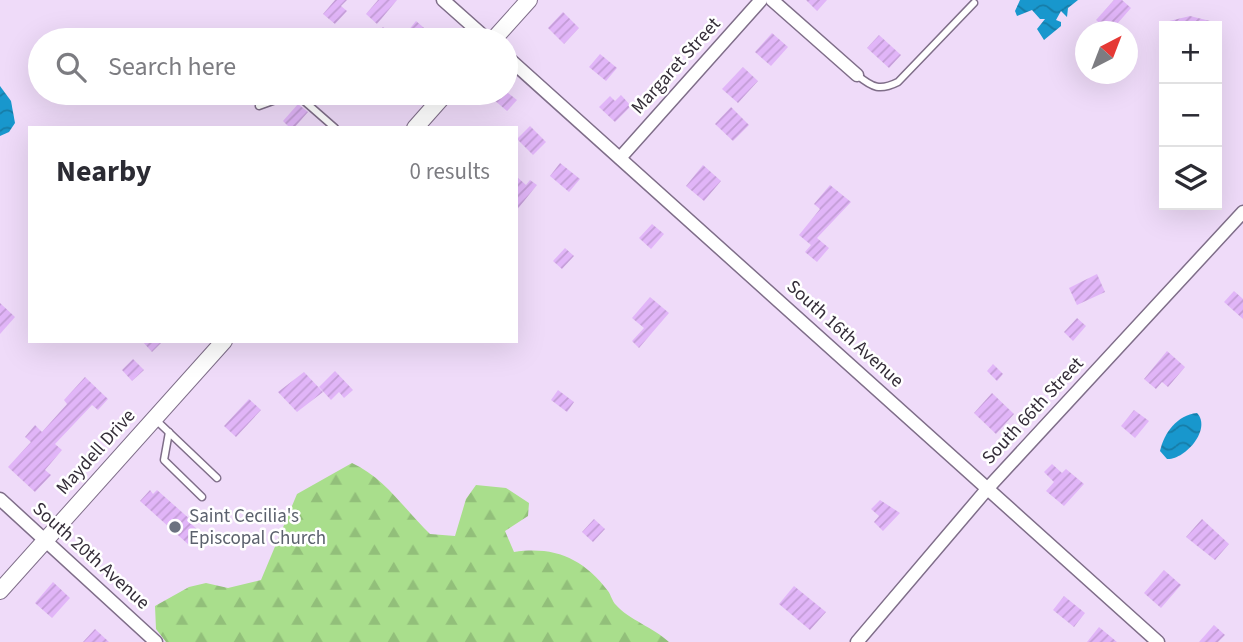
<!DOCTYPE html>
<meta charset="utf-8">
<style>
body{margin:0;font-family:"Source Sans 3",sans-serif;background:#f7f7f7;color:#2b2b33}
.controls{position:absolute;right:21px;top:21px;display:grid;overflow:hidden;border-radius:0px;box-shadow:0 7px 28px #0002}
.controls button{width:63px;height:63px;display:grid;place-items:center;padding:0;border:0;border-bottom:2px solid #e1e1e2;background:#fff;color:#2b2b33;font:35px sans-serif}
.compass{position:absolute;left:1075px;top:21px;width:63px;height:63px;border-radius:50%;background:#fff;box-shadow:0 7px 28px #0002;rotate:42deg}
.list{margin:0;padding:0;list-style:none}
h2{display:flex;justify-content:space-between;align-items:center;height:91px;margin:0;padding:0 28px;font-size:30px}
h2 small{font-size:23px;font-weight:400;color:#7c7c81}
.icon{flex:none;width:38px;height:38px;fill:none;stroke:currentColor;stroke-width:2;stroke-linecap:round;stroke-linejoin:round}
.map{position:relative;flex:none;width:1243px;height:642px;overflow:hidden}
.search{position:absolute;background:#fff;box-shadow:0 7px 28px #0002;left:28px;top:28px;width:490px;height:77px;display:flex;align-items:center;gap:18px;box-sizing:border-box;padding:0 24px;border-radius:38px;color:#7c7c81;font-size:26px}
.panel{position:absolute;background:#fff;box-shadow:0 7px 28px #0002;left:28px;top:126px;width:490px;height:217px;border-radius:0px}
.map>svg:first-child{display:block}
</style>
<div class="map">
<svg width="1243" height="642" viewBox="0 0 1243 642">
<defs>
<pattern id="forest-firs" width="22" height="20" patternUnits="userSpaceOnUse" patternTransform="scale(1.75)"><rect width="22" height="20" fill="#a9de8c"/><path d="M5 1l3.5 6h-7zM16 11l3.5 6h-7z" fill="#92bf7a"/></pattern>
<pattern id="water-waves" width="16" height="10" patternUnits="userSpaceOnUse" patternTransform="scale(1.75)"><rect width="16" height="10" fill="#1897cd"/><path d="M0 5q4-4 8 0t8 0" fill="none" stroke="#167ca7"/></pattern>
<pattern id="building-hatch" width="6" height="6" patternUnits="userSpaceOnUse" patternTransform="scale(1.75)"><rect width="6" height="6" fill="#e1b5f8"/><path d="M-1 1l2-2M0 6l6-6M5 7l2-2" fill="none" stroke="#c29cd5"/></pattern>
</defs>
<rect width="100%" height="100%" fill="#efdbf9"/>
<path fill="url(#forest-firs)" d="M352,463C385,478 405,510 430,534L455,536L466,499L476,485L506,488L529,503L528,516L505,531L514,552C554,546 583,558 608,591C611,595 612,601 616,605C628,619 654,628 669,642H166L156,629L155,606L189,587L206,583L228,588L261,580L297,494Z"/>
<g fill="url(#water-waves)">
<path d="M1020,0H1078L1068,8L1067,17L1061,11L1056,20L1061,22V26L1044,40L1037,29L1045,19H1040L1032,10L1017,16L1015,11Z"/>
<path d="M0,86L11,101L15,123L9,132L0,136Z"/>
<path d="M1197,413C1212,429 1185,460 1167,459L1160,451C1164,433 1177,415 1197,413Z"/>
</g>
<g fill="url(#building-hatch)">
<path d="M335,0H347L341,6L347,11L335,24L323,14Z"/>
<path d="M378,0H397L377,24L366,14Z"/>
<path d="M806,0H827L817,11Z"/>
<path d="M1114,0H1122L1131,8L1110,32L1096,20Z"/>
<path d="M563,12L579,28L564,44L548,28Z"/>
<path d="M1190,16L1218,23L1217,26H1161V23Z"/>
<path d="M416,21L438,40H419L408,31Z"/>
<path d="M383,27L390,32L384,40H372Z"/>
<path d="M772,33L788,47L771,66L755,52Z"/>
<path d="M879,35L901,55L889,68L867,48Z"/>
<path d="M600,54L617,68L606,81L589,67Z"/>
<path d="M743,67L758,81L738,103L722,89Z"/>
<path d="M378,93H401L391,104Z"/>
<path d="M486,93H508L517,100L507,111Z"/>
<path d="M621,95L631,106L615,122L599,107L610,96L615,101Z"/>
<path d="M298,104L308,112L294,128H290L283,121Z"/>
<path d="M731,107L749,125L733,141L715,124Z"/>
<path d="M530,126L546,142L533,155L517,139Z"/>
<path d="M560,163L580,179L569,192L550,176Z"/>
<path d="M703,165L721,181L704,201L686,186Z"/>
<path d="M516,176L526,185L530,180L537,185L516,211Z"/>
<path d="M830,185L851,202L817,238L829,248L817,262L805,252L811,245L799,235L820,209L814,204Z"/>
<path d="M652,224L664,234L651,249L639,238Z"/>
<path d="M565,248L574,256L562,269L553,261Z"/>
<path d="M1097,274L1105,292L1077,305L1069,288Z"/>
<path d="M1234,291L1243,299V319L1224,302Z"/>
<path d="M650,297L669,313L639,348L632,341L644,328L632,318Z"/>
<path d="M0,303L15,317L0,334Z"/>
<path d="M1077,318L1086,326L1073,341L1064,332Z"/>
<path d="M142,341H163L152,352Z"/>
<path d="M1167,351L1185,367L1168,387L1162,382L1156,389L1144,379Z"/>
<path d="M133,359L144,370L132,381L122,370Z"/>
<path d="M993,364L1003,374L997,381L987,371Z"/>
<path d="M335,371L353,390L344,398L339,392L331,400L319,387Z"/>
<path d="M304,372L323,392L297,412L278,392Z"/>
<path d="M85,377L108,399L98,410L92,405L55,444L62,450L45,470L51,475L35,492L8,467L31,442L25,437L35,425L42,432L67,404L64,400Z"/>
<path d="M558,390L574,402L567,412L551,400Z"/>
<path d="M992,393L1014,414L996,434L974,413Z"/>
<path d="M249,399L261,410L236,437L224,426Z"/>
<path d="M1134,410L1149,421L1135,438L1121,426Z"/>
<path d="M1052,464L1062,473L1066,469L1084,484L1064,506L1046,491L1054,482L1044,472Z"/>
<path d="M150,490L153,494L157,490L192,521L190,523L198,530L189,545L140,501Z"/>
<path d="M880,500L900,513L883,531L874,522L879,516L871,509Z"/>
<path d="M594,519L605,529L593,542L582,532Z"/>
<path d="M1202,519L1229,544L1215,560L1186,537Z"/>
<path d="M1164,570L1181,585L1161,608L1144,593Z"/>
<path d="M53,582L70,598L52,618L35,603Z"/>
<path d="M794,586L826,612L810,630L779,604Z"/>
<path d="M1064,596L1085,613L1074,627L1053,610Z"/>
<path d="M1214,625L1225,635L1218,642H1199Z"/>
<path d="M1099,627L1117,642H1087Z"/>
<path d="M95,629L109,642H83Z"/>
</g>
<g fill="none" stroke-linecap="round" stroke-linejoin="round">
<defs>
<g id="service">
<path d="M857,75C873,88 880,91 898,82L974,3"/>
<path d="M259,106L295,93L335,128"/>
<path d="M156,420L217,478"/>
<path d="M169,432L164,460L202,497"/>
</g>
<g id="minor">
<path d="M443,0L488,40"/>
<path d="M772,0L857,75"/>
<path d="M506,56L1158,642"/>
<path d="M620,158L761,0"/>
<path d="M0,499L156,642"/>
<path d="M857,642L988,488L1243,212"/>
</g>
<g id="tertiary">
<path d="M493,40L529,0"/>
<path d="M415,128L446,93"/>
<path d="M0,591L224,341"/>
</g>
</defs>
<use href="#service" stroke="#7f6e89" stroke-width="9"/>
<use href="#minor" stroke="#7f6e89" stroke-width="15"/>
<use href="#tertiary" stroke="#7f6e89" stroke-width="18"/>
<use href="#service" stroke="#fff" stroke-width="6"/>
<use href="#minor" stroke="#fff" stroke-width="12"/>
<use href="#tertiary" stroke="#fff" stroke-width="16"/>
</g>
<circle fill="#6b7280" stroke="#fff" stroke-width="2.5" cx="175" cy="527" r="7"/>
<g text-anchor="middle" dominant-baseline="central" stroke-width="5" stroke-linejoin="round" paint-order="stroke">
<g font-size="19" fill="#342d38" stroke="#fff">
<text transform="translate(676 66) rotate(-48)">Margaret Street</text>
<text transform="translate(845 334) rotate(42)">South 16th Avenue</text>
<text transform="translate(1033 411) rotate(-47)">South 66th Street</text>
<text transform="translate(96 452) rotate(-48)">Maydell Drive</text>
<text transform="translate(91 556) rotate(42)">South 20th Avenue</text>
</g>
<g font-size="19" fill="#5b616d" stroke="#fff" text-anchor="start">
<text x="189" y="516">Saint Cecilia's<tspan x="189" dy="22">Episcopal Church</tspan></text>
</g>
</g>
</svg>
<div class="controls">
<button>+</button>
<button>−</button>
<button><svg class="icon" aria-label="layers" viewBox="0 0 24 24"><path d="M12 4l9 5-9 5-9-5zM3 14l9 5 9-5"/></svg></button>
</div>
<svg class="compass" viewBox="-18 -18 36 36"><path d="M0-13l5 13h-10z" fill="#e53935"/><path d="M0 13l5-13h-10z" fill="#7c7c81"/></svg>
<div class="search"><svg class="icon" aria-label="search" viewBox="0 0 24 24"><circle cx="10" cy="10" r="6"/><path d="M15 15l6 6"/></svg>Search here</div>
<section class="panel">
<h2>Nearby<small>0 results</small></h2>
<ul class="list">
</ul>
</section>
</div>
